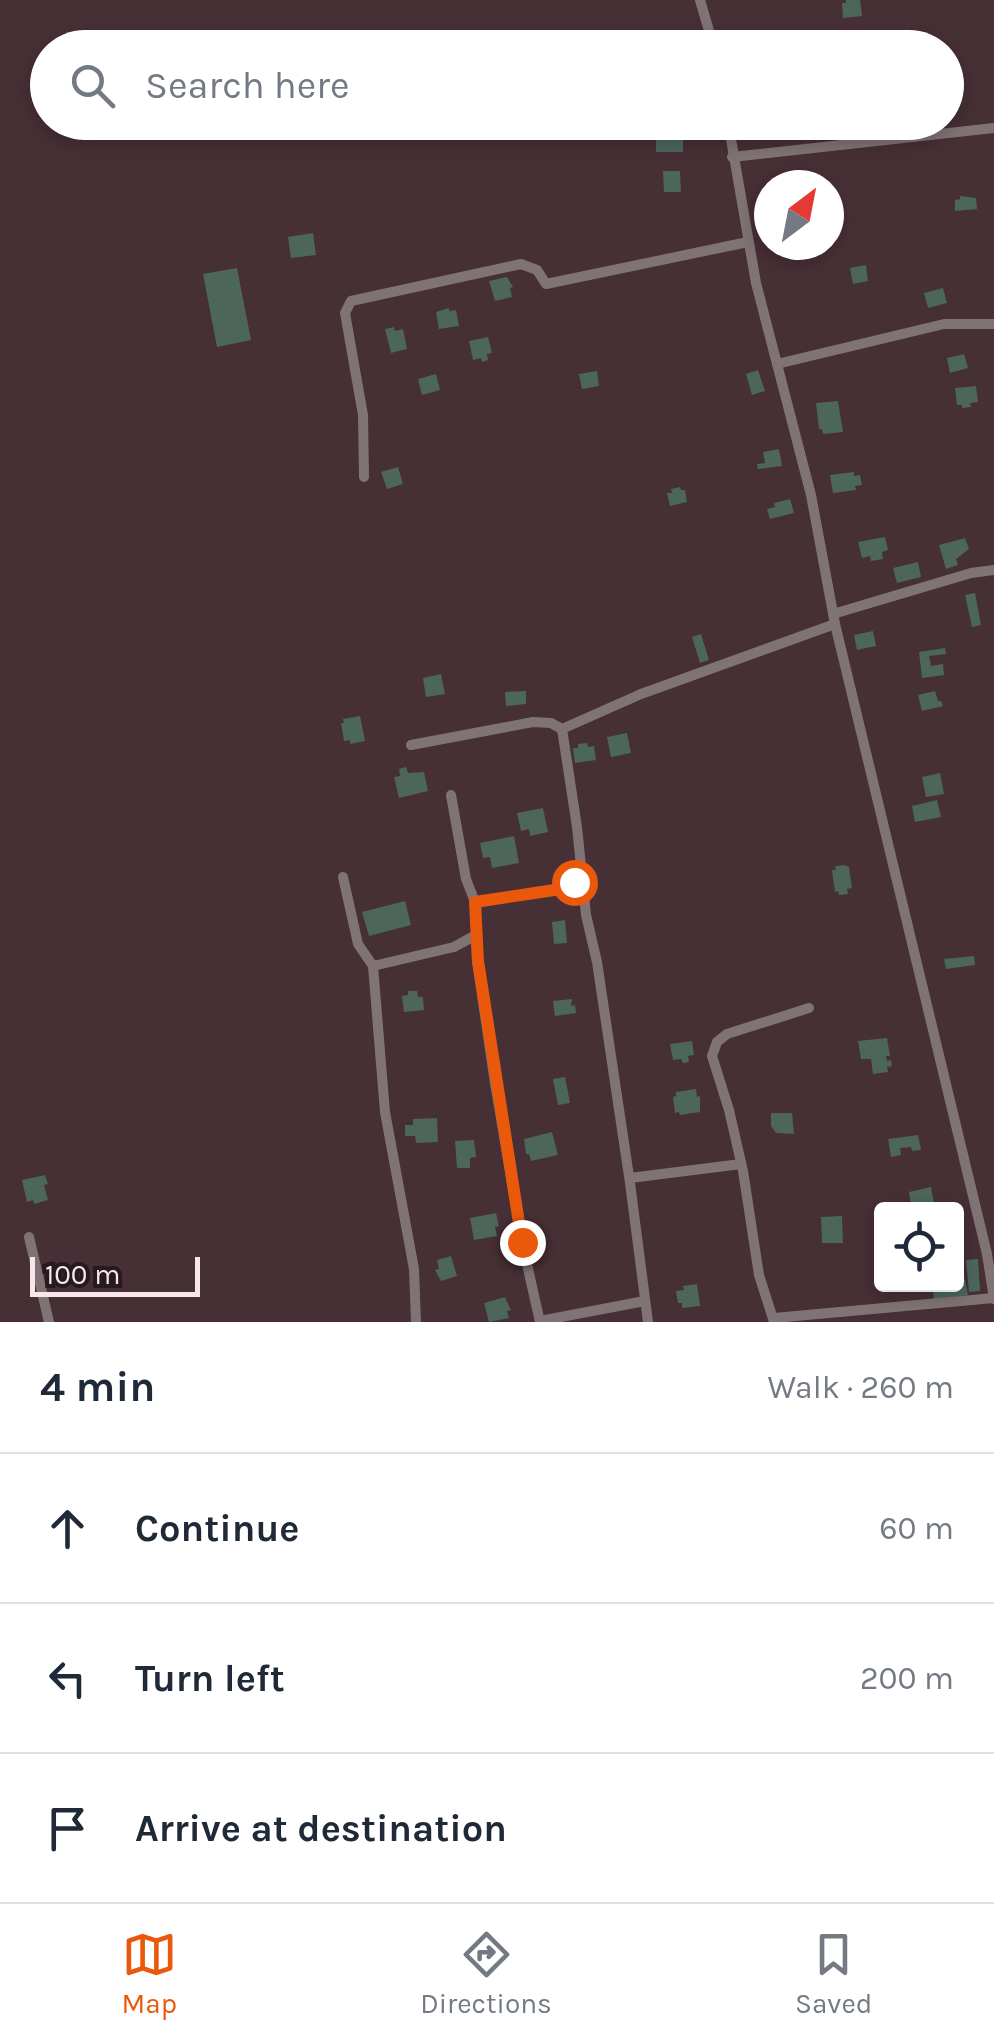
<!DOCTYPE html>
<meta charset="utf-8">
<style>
body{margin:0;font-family:Karla,sans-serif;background:#f2f2f3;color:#1f2937}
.controls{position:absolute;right:30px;bottom:30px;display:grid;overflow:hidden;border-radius:10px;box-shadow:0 5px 15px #0003}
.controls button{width:90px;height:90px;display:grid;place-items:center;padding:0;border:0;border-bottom:2px solid #e0e1e3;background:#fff;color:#1f2937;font:50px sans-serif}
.compass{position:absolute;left:754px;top:170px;width:90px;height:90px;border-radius:50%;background:#fff;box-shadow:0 5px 15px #0003;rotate:32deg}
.scale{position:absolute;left:30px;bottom:25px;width:170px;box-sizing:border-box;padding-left:10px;border:5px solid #f7e7eb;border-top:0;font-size:28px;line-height:35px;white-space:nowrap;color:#f7e7eb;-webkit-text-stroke:8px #251a1d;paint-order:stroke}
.stop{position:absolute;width:30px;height:30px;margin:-22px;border:8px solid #ea580c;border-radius:50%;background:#fff}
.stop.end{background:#ea580c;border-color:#fff;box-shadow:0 2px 10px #0008}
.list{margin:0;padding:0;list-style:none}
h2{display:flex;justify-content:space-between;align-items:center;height:130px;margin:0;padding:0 40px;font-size:42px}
h2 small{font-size:32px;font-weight:400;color:#747a83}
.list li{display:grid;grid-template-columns:65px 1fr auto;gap:30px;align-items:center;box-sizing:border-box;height:150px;padding:0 40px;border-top:2px solid #e0e1e3}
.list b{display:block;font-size:38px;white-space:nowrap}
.list em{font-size:32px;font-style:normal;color:#747a83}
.icon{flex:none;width:55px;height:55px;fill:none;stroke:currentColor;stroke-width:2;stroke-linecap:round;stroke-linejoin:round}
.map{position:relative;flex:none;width:994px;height:1322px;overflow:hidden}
.search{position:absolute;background:#fff;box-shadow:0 5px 15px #0003;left:30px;right:30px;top:30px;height:110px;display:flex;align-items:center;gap:25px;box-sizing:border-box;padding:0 35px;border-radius:55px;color:#747a83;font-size:38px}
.sheet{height:580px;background:#fff}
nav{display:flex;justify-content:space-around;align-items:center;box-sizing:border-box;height:140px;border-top:2px solid #e0e1e3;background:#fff;font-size:28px;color:#747a83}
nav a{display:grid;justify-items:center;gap:5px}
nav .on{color:#ea580c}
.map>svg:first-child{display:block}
</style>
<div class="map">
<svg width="994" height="1322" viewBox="0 0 994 1322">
<rect width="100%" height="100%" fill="#462f35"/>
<g fill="#4c665c">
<path d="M846,0H860L862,16L843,18L842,3H846Z"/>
<path d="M845,122H868L871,138L848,142Z"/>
<rect x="656" y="133" width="27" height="19"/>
<path d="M663,171H680L681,192H664Z"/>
<path d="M960,196L976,198L977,209L955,211V200L960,199Z"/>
<path d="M313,233L316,255L291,258L288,237Z"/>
<path d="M866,265L868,281L853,284L850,268Z"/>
<path d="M237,268L251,340L217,347L203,274Z"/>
<path d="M507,277L513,287L510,288L512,297L495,301L489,281Z"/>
<path d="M943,288L947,303L928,308L924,293Z"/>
<path d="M449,308V311L456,310L459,326L439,329L436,312Z"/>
<path d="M394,327L395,331L403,329L407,349L391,353L385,329Z"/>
<path d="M488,337L492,353L487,354L488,360L482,362L481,358L473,360L469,341Z"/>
<path d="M964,354L968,368L950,373L947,358Z"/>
<path d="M758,370L765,391L752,395L746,374Z"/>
<path d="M597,371L599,386L582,389L579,374Z"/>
<path d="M436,374L440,390L422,395L418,379Z"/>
<path d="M976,386L978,402L970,403L971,407L962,408V405H957L955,388Z"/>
<path d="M838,401L843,432L823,434L822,429H819L816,403Z"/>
<path d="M779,449L782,466L758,469L757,464L765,463L763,452Z"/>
<path d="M398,467L403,484L387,489L381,472Z"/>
<path d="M854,472V476L860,475L862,485L855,486L856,490L833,493L830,475Z"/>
<path d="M680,487L681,490H685L687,502L670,506L667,493H672L671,489Z"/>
<path d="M790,499L794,513L770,519L767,509L775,507L774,503Z"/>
<path d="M885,537L888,550L882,552L883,559L871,561L870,556L862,558L858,542Z"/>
<path d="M965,538L969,549L956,559L958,565L946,569L939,545Z"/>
<path d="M918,562L921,577L897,583L893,568Z"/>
<path d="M975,593L981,625L972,627L965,595Z"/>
<path d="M873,631L876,646L857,650L854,635Z"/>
<path d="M701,634L709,660L700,663L692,637Z"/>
<path d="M945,648L946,654L929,656L931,666L943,664L944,675L922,678L919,652Z"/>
<path d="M441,674L445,694L426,697L423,678Z"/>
<path d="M526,691V704L506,706L505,692Z"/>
<path d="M935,691L938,701H941L943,706L922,711L918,695Z"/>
<path d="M360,716L365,741L350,744V740L344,741L341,723H344L343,719Z"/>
<path d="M627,733L631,753L611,757L607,737Z"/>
<path d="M587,743L588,747L594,746L596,760L575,763L573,748H578V744Z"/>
<path d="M406,767L408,773L424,772L428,791L399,798L394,777L400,776L399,769Z"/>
<path d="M940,773L944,794L926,797L922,777Z"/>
<path d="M937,800L941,817L915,822L912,806Z"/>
<path d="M543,808L548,832L530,836L529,829L521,831L517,813Z"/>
<path d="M514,836L519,863L492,868L490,857L483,858L480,843Z"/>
<path d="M844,865L849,867L852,888L847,889L848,894L839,895L838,891L835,892L832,870H836L835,866Z"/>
<path d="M405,901L411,925L369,936L362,912Z"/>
<path d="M565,920L567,943L554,944L552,922Z"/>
<path d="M974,956L975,965L946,969L944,959Z"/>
<path d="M408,991H417L418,997H423L424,1010L404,1012L402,996L408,995Z"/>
<path d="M572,999L571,1006L575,1005L576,1013L555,1016L553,1001Z"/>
<path d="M887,1038L890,1056H886L887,1061L891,1060L892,1066L887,1067L888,1072L873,1074L871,1059H861L858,1041Z"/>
<path d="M692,1041L694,1055L688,1056L689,1062L683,1063L681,1059L673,1060L670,1044Z"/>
<path d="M565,1077L570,1103L558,1105L553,1079Z"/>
<path d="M696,1089L697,1097L700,1096V1112L680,1115L679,1112L675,1113L673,1097L676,1096V1092Z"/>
<path d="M771,1113H792L794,1134L776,1133L771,1126Z"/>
<path d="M437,1118L438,1142L416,1143L415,1136H405V1125H413V1119Z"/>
<path d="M552,1132L558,1155L531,1161L529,1154H526L524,1139Z"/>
<path d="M918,1135L921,1150L912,1151L911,1147L900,1148L901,1155L891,1157L888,1139Z"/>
<path d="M474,1140L476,1157L470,1158V1168H457L455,1141Z"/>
<path d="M45,1175L48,1184L44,1185L48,1200L34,1204L33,1200L27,1202L22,1180Z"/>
<path d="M931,1187L935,1210H912L909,1192Z"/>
<path d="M496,1213L499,1226L495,1227L497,1236L474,1240L470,1218Z"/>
<path d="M842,1216L843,1243H822L821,1217Z"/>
<path d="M451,1256L457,1276L441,1281L435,1270L439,1269L437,1260Z"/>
<path d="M978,1259L980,1291L969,1292L966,1260Z"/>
<path d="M965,1279L968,1295L934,1300L932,1284H956V1281Z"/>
<path d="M697,1284L700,1306L682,1308V1303H678L676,1291L684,1290L683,1286Z"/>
<path d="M505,1297L511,1310L507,1311L509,1318L489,1322L484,1303Z"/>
</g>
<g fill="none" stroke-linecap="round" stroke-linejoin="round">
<g stroke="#807376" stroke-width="10">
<path d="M700,0L714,48"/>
<path d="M728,122L756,283L811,495L835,624L987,1254L994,1299"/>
<path d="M732,157L994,128"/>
<path d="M777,364L944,324H994"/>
<path d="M364,477L363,415L345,313L351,301L521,264L537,270L546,284L748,242"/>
<path d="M833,614L971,573L994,570"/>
<path d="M562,729L577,827L586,915L597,962L630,1183L648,1322"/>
<path d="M411,745L533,722L551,723L562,729L641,694L835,624"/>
<path d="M451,795L466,879L475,902L477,961L495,1083L522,1242L540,1322"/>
<path d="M343,877L358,944L373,966L385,1112L414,1269L416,1322"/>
<path d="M475,902L561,889L574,883L582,875"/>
<path d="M373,966L454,947L476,935"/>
<path d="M630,1178L741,1164"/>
<path d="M29,1237L49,1322"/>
<path d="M774,1318L994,1298"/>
<path d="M540,1321L645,1301"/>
<path d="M774,1322L759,1275L743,1171L729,1110L712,1056L717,1042L727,1034L809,1008"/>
</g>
</g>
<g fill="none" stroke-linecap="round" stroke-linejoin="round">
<path stroke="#ea580c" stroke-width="12" d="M522,1242L478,961L475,902L561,889L574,882"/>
</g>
</svg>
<div class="controls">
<button><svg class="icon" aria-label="locate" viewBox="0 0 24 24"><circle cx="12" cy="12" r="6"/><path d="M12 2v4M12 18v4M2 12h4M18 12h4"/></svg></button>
</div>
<svg class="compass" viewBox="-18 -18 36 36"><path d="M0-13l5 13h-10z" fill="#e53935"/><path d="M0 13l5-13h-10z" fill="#747a83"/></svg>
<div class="scale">100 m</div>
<div class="stop" style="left:574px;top:882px"></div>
<div class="stop end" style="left:522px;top:1242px"></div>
<div class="search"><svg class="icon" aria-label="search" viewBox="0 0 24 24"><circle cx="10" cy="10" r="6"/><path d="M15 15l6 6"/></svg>Search here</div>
</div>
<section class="sheet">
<h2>4 min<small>Walk · 260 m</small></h2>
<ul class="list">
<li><svg class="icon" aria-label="ahead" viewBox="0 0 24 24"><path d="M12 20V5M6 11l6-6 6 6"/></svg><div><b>Continue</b></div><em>60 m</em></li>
<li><svg class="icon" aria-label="left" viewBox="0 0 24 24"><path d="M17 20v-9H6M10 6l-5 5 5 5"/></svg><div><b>Turn left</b></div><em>200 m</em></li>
<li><svg class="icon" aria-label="arrive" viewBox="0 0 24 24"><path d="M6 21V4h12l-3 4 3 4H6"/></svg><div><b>Arrive at destination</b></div></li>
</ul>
</section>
<nav>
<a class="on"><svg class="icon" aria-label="map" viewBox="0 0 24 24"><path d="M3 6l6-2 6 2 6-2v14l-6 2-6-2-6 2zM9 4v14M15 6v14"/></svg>Map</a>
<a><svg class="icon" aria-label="directions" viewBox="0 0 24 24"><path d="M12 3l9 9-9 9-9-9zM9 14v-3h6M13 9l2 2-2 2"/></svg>Directions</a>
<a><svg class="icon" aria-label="saved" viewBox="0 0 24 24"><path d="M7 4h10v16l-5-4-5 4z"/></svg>Saved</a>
</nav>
